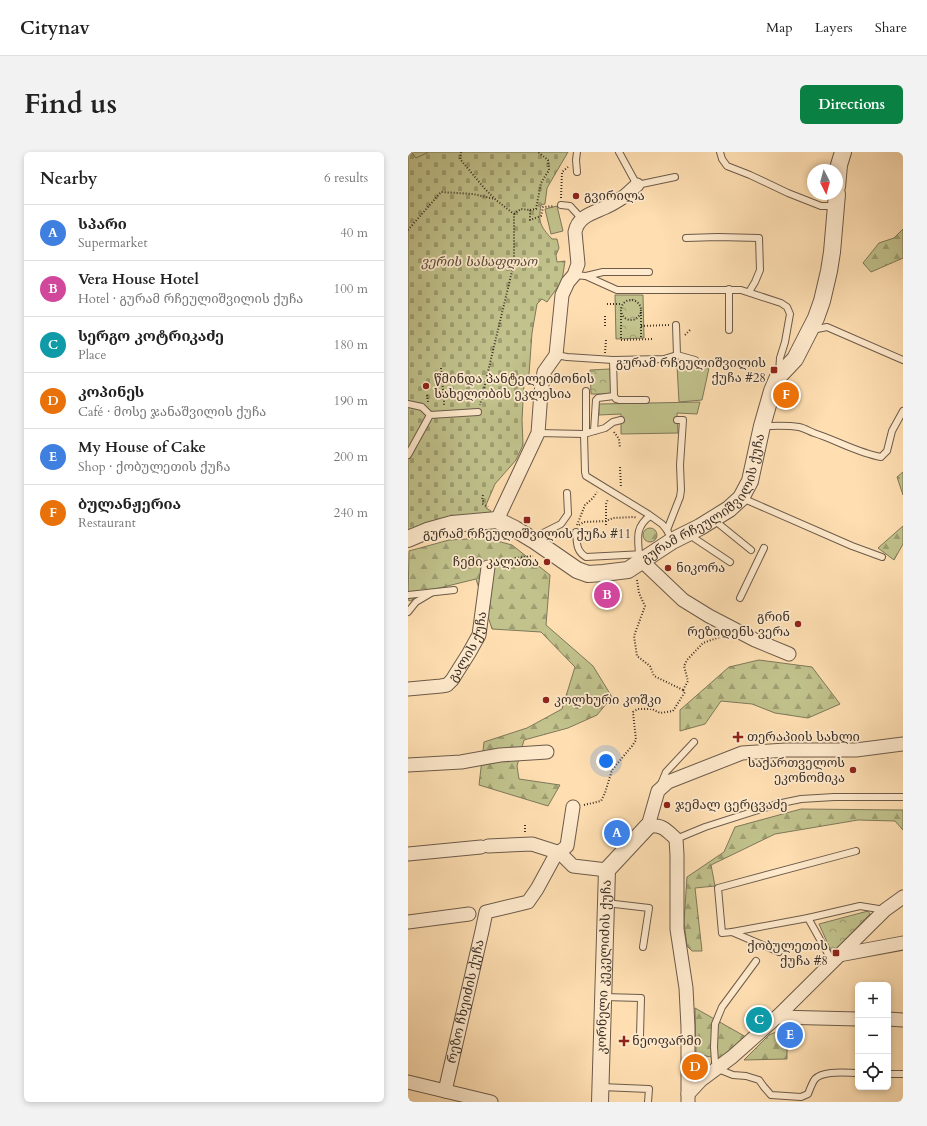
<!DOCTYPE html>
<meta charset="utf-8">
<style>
body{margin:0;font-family:Cardo,"Noto Serif Georgian",serif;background:#f2f2f2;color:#222}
.controls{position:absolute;right:12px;bottom:12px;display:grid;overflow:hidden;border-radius:6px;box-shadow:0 2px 6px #0003}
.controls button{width:36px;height:36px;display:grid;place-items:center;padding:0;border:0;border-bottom:1px solid #e0e0e0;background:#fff;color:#222;font:20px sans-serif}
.compass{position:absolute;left:399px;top:12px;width:36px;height:36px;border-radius:50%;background:#fff;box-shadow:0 2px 6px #0003;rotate:174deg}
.you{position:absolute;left:198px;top:609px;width:14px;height:14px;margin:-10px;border:3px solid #fff;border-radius:50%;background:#1a73e8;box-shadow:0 0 0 6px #1a73e833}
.badge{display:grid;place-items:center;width:26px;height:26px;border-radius:50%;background:#0b8043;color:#fff;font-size:13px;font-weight:700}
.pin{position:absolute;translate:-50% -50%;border:2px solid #fff;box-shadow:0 1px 4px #0006}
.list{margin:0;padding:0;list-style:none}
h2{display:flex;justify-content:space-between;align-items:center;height:52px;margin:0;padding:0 16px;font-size:17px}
h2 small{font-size:13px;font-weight:400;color:#767676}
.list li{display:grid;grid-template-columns:26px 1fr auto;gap:12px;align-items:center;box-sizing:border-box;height:56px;padding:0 16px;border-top:1px solid #e0e0e0}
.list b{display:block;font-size:15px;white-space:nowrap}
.list p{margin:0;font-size:13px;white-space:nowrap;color:#767676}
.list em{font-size:13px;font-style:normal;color:#767676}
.icon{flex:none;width:22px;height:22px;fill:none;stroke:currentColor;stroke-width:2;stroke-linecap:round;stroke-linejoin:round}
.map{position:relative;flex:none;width:495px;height:950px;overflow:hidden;border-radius:6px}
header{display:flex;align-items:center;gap:24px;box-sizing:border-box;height:56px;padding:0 20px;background:#fff;border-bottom:1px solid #e0e0e0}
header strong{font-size:19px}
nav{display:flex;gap:22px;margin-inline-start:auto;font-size:14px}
.intro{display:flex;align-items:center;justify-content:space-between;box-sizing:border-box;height:96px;padding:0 24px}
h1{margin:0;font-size:28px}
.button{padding:10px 18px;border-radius:6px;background:#0b8043;color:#fff;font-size:14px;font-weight:700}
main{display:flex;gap:24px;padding:0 24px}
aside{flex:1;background:#fff;border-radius:6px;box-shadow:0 2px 6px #0003}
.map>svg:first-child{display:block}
</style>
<header>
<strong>Citynav</strong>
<nav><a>Map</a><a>Layers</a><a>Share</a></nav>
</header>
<div class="intro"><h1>Find us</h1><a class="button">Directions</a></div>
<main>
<aside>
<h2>Nearby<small>6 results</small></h2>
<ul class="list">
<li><span class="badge" style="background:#3f7fe0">A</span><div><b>სპარი</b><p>Supermarket</p></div><em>40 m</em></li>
<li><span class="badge" style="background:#d1479c">B</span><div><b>Vera House Hotel</b><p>Hotel · გურამ რჩეულიშვილის ქუჩა</p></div><em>100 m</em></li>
<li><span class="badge" style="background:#0f9aa8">C</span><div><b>სერგო კოტრიკაძე</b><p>Place</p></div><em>180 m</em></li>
<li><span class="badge" style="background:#e8710a">D</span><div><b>კოპინეს</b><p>Café · მოსე ჯანაშვილის ქუჩა</p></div><em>190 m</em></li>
<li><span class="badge" style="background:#3f7fe0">E</span><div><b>My House of Cake</b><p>Shop · ქობულეთის ქუჩა</p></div><em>200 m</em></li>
<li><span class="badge" style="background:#e8710a">F</span><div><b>ბულანჟერია</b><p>Restaurant</p></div><em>240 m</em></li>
</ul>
</aside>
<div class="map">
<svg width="495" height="950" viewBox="0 0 495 950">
<defs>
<pattern id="forest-firs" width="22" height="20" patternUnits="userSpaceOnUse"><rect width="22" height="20" fill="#c1c28c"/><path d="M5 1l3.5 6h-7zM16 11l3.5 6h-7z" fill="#9e9e72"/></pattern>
<pattern id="cemetery-stones" width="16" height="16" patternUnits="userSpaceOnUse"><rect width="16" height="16" fill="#c1c28c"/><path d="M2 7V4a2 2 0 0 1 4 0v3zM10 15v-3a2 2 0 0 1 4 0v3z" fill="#9e9e72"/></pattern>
<pattern id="park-crowns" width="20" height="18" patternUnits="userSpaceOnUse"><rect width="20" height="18" fill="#c1c28c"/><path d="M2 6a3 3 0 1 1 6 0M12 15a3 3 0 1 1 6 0" fill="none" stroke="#9e9e72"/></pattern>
</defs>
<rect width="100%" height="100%" fill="#ffdfb2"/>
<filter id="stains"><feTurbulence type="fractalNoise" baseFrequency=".005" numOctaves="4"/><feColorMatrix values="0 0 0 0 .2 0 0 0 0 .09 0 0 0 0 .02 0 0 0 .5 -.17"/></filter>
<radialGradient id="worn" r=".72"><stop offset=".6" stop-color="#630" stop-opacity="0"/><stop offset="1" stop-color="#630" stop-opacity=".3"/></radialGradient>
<g fill="url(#forest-firs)" stroke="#7e785a">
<path d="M3,0H21L8,7Z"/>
<path d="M495,77V106L463,120L455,111L471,91L486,86Z"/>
<path d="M495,320V343L489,325Z"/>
<path d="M495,374V392L486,408L470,396Z"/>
<circle cx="242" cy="383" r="7"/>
<path d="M78,386L104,393L142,423L138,473L185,514L204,545L189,563L160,576L116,588L109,614L111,627L152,633L140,654L71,633L76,590L119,576L154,557L167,515L133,480L84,477L68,427L23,438L2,449L0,448L1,399L41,388Z"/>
<path d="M351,508L404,515L432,552L400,566L367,561L344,552L313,549L297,572L272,579V558L321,515Z"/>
<path d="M393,657L495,658V678L487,669L450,668L367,682L303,713L307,734L287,736L294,799H284L279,794L276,770L279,725L316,700L327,675Z"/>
<path d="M287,856L338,885L313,907L288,902Z"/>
<path d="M370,879L379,881V907L336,908L361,883Z"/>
</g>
<path fill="url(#cemetery-stones)" stroke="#7e785a" d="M0,0H3L8,6L21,0H160L139,36L137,52L133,53C130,70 132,74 144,87H149L151,96L148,103L149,110L157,109L154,129L139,150L134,147L129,152L124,181L121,222L116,231L114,268L115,293L108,308L87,332L78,353V356L83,359L78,363L0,379Z"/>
<g fill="url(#park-crowns)" stroke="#7e785a">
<path d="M207,143H235L236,186L208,187Z"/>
<path d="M202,217L203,242H183L182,218Z"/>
<path d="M460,759L462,762L424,801L411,772Z"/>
</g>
<g fill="#c1c28c" stroke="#7e785a">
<path d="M149,54L155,79L143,82L137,57Z"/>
<path d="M269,214L301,216L294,248L271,250Z"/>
<path d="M292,250L289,262L269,261L270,281L213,282V262L191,263V252Z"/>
</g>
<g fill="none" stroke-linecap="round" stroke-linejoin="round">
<defs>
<g id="service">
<path d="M211,0L229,33L267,25"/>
<path d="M312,0L314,7L319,14L342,23L380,41L413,54H426"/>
<path d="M169,20L168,8L169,0"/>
<path d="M153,53L162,54L174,67"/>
<path d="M278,86L310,85L351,86L352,118L347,130L341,140"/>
<path d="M166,123L178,124L209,138H333L373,151L379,155L382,162L377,190L372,206L371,220"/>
<path d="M178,124L195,120H241"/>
<path d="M268,173L269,203"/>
<path d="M321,178V137"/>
<path d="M404,178L419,175L495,208"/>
<path d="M148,203L159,205L205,208L256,207L269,203L287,208"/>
<path d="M205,208L206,244L208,247L211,248H238"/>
<path d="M178,239V281"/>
<path d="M0,252L14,255L22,263"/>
<path d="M354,274C366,274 379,273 391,275C396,276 401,279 406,281C428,288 450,301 473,305L479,299L484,279L495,259"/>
<path d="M186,279L188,248L190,246L206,244"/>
<path d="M130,281L176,282L197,276L205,270L213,268"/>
<path d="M176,282L177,320L178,324L240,362L254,372L259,378L264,389"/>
<path d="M0,303L22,263L70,260"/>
<path d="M334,346L444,394L474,405"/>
<path d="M306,368L343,398"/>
<path d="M259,378L272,345L273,338L272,313L275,268H269"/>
<path d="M168,380C169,391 168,399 178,405L236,402"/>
<path d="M280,382L322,410"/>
<path d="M125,386L153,372L160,362L159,341"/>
<path d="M231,402C230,386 227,375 242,364"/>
<path d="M0,443L46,438"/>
<path d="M332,446L356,396"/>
<path d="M0,460L8,450L23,441"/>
<path d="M253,632L258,620L286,590"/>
<path d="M268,687L297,675L369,652L393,647L426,645H495"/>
<path d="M448,699L310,736L314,781L324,780L400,766L452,754L477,758"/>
<path d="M198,751L241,756L235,795"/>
<path d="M400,766L424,809"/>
<path d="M324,780L371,800"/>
<path d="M348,809L314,855L307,872L306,895L307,910L310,917L325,923L338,924L351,928L356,935L363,943L393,945L400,942C402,937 404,931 407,927C415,918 439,921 450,921"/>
<path d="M196,845L233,846L232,884"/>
<path d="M480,922H495"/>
<path d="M193,935L241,937L240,950"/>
</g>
<g id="minor">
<path d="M89,368L130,281L133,240L136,220L148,203L154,143L160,130L166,123L170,112L167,80C170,64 185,61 198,55C203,53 209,49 214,46C220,42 224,37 229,33"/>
<path d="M234,409L275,448L301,464L347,488L381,502"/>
<path id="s1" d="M0,537L33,534L39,533L44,528L61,501L71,483L80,415"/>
<path d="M0,613L53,610L92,603L139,600"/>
<path d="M80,694L124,692L152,701L165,714L199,718"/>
<path d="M0,702L73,695"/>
<path d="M0,770L61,762"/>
<path d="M431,803L495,791"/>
<path d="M369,865L450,867"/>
<path d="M480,867L495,868"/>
<path d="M0,930L83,950"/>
<path id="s2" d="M37,939L74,779L78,760L120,750L129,737L147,704L159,694L165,655"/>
<path d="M280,942L293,928L324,905L369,865L477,758L495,745"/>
<path d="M280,950V875L278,836L269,777V703L268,687C257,677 255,673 240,674L250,639L260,630L334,601L378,598H448L495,592"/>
</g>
<g id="tertiary">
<path d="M429,35L431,13L435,0"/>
<path id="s3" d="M0,387L19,379L44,372L89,368L107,377L127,389L169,418L180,422L195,421L220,418L264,389L292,375L321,357L333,346L342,329L354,274L364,239L370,225L387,207L408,166L414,149L421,119L424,100L429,42"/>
<path id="s4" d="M192,950L199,718L240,674"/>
</g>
</defs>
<use href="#service" stroke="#6c5b4a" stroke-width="8"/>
<use href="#minor" stroke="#6c5b4a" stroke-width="15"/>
<use href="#tertiary" stroke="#6c5b4a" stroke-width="18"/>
<g stroke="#3b2f27" stroke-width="2" stroke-dasharray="1 2" stroke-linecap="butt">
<path d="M53,0L52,7L77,37L88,48L106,62V111L72,253"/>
<path d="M153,46L154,20L160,15"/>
<path d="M122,58L128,57L133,31L141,18L140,8L130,0"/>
<path d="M106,62L113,57L122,58V68L133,64L135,55L146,54"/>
<path d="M0,78L33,40L65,42L87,47"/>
<circle cx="223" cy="158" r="10"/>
<path d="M199,152H214"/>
<path d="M233,160V187"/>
<path d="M213,161V188L245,187"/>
<path d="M197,164V174"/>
<path d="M233,174L261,173"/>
<path d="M277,183L283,177"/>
<path d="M197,201L198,188"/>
<path d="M33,216L36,248V254"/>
<path d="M19,243L20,250"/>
<path d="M206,280L211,287L212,296"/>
<path d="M212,315L213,336"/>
<path d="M75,343L74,348L75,349V352L80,355"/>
<path d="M169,373L177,353L185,346L189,340"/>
<path d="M171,373L176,370L198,369L205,366L226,365L229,366"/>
<path d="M198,373V352L200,347"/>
<path d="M90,412L107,406L125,404"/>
<path d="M229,428L231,441L237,454L226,484L229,504L242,514L246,524L275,538"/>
<path d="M275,538L280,529L276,514L279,508L295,491L315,484"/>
<path d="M193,613L197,614L204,618"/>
<path d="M176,653L193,649L197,641L204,618L224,594L228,588L225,560L230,557H244L252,561L265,559L277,540L275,538"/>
<path d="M117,680V673"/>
</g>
<use href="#service" stroke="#ffeacd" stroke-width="6"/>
<use href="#minor" stroke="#ffeacd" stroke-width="13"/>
<use href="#tertiary" stroke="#ffeacd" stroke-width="16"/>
</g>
<g fill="#8f2418" stroke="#ffeacd" stroke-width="1.5">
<circle cx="168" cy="44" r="4"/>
<rect x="362" y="214" width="8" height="8" rx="2"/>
<circle cx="18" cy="234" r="4"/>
<rect x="115" y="364" width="8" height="8" rx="2"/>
<circle cx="139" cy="410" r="4"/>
<circle cx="260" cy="416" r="4"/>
<circle cx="390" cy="472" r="4"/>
<circle cx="138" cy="548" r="4"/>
<path d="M328 579h4v4h4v4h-4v4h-4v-4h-4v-4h4z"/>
<circle cx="445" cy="618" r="4"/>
<circle cx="259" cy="653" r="4"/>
<rect x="424" y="797" width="8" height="8" rx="2"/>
<path d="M214 883h4v4h4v4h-4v4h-4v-4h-4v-4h4z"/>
</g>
<g text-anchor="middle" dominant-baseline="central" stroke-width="3.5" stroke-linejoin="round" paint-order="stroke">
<g font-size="13" fill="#3b2f27" stroke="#ffeacd" text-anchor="start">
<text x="176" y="44">გვირილა</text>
<text x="358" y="211" text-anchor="end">გურამ რჩეულიშვილის<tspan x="358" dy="15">ქუჩა #28</tspan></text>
<text x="26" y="227">წმინდა პანტელეიმონის<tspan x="26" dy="15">სახელობის ეკლესია</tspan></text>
<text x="119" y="382" text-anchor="middle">გურამ რჩეულიშვილის ქუჩა #11</text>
<text x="131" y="410" text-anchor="end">ჩემი კალათა</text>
<text x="268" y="416">ნიკორა</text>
<text x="382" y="465" text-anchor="end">გრინ<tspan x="382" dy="15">რეზიდენს ვერა</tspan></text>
<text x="146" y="548">კოლხური კოშკი</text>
<text x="339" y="585">თერაპიის სახლი</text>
<text x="437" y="611" text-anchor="end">საქართველოს<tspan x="437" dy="15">ეკონომიკა</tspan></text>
<text x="267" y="653">ჯემალ ცერცვაძე</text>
<text x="420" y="794" text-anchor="end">ქობულეთის<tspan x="420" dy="15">ქუჩა #8</tspan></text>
<text x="224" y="889">ნეოფარმი</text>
</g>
<g font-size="13" font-style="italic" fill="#564c3b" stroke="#ffeacd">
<text x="71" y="110">ვერის სასაფლაო</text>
</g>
<g font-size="13" fill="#3b2f27" stroke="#ffeacd">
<text stroke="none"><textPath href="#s3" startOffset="348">გურამ რჩეულიშვილის ქუჩა</textPath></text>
<text stroke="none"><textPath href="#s1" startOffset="84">გალის ქუჩა</textPath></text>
<text stroke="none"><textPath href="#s4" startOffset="135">კორნელი კეკელიძის ქუჩა</textPath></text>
<text stroke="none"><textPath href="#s2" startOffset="92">რეზო ჩხეიძის ქუჩა</textPath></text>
</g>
</g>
<rect width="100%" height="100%" filter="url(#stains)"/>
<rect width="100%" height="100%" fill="url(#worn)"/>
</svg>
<div class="controls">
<button>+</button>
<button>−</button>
<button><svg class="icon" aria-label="locate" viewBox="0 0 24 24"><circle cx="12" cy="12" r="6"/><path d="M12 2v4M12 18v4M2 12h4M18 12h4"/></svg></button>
</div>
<svg class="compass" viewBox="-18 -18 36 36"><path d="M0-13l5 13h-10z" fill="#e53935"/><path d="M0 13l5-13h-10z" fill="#767676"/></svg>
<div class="you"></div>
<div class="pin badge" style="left:209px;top:681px;background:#3f7fe0">A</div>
<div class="pin badge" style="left:199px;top:443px;background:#d1479c">B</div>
<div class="pin badge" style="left:351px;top:868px;background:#0f9aa8">C</div>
<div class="pin badge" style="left:287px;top:915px;background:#e8710a">D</div>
<div class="pin badge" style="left:382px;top:883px;background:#3f7fe0">E</div>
<div class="pin badge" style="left:378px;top:243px;background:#e8710a">F</div>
</div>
</main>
